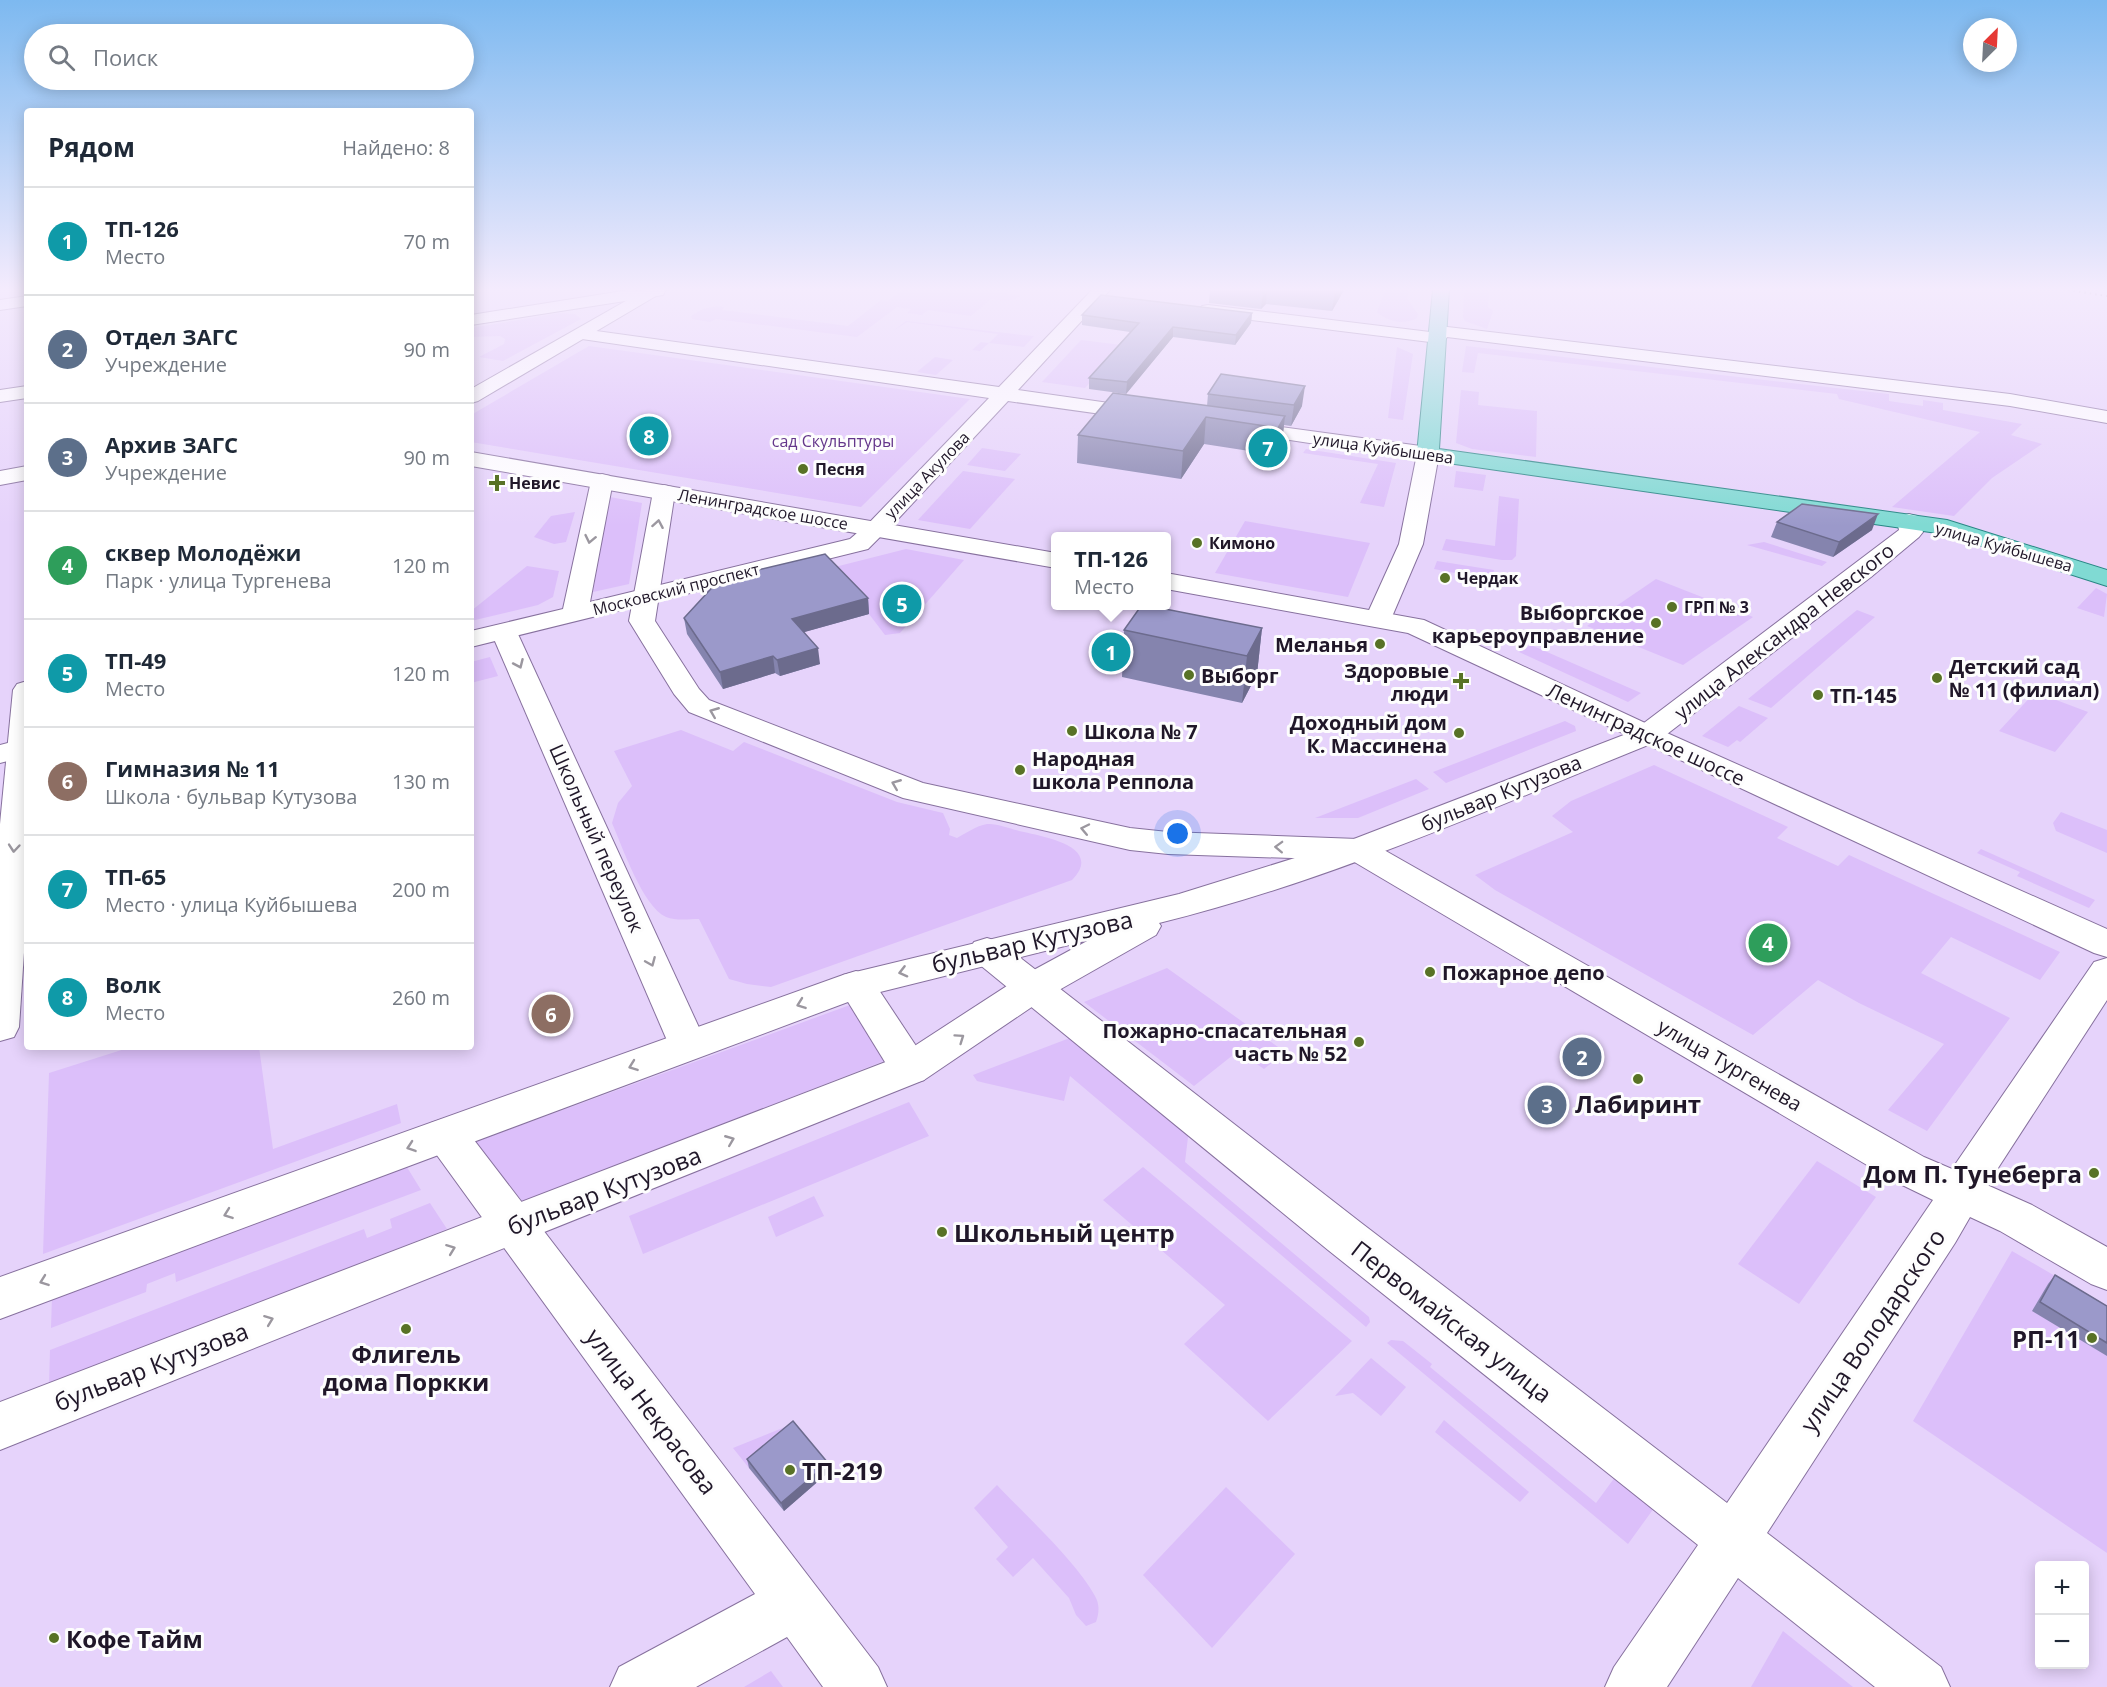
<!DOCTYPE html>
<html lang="ru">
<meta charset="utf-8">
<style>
body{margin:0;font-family:"Open Sans",sans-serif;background:#f6f6f7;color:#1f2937}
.controls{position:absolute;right:18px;bottom:18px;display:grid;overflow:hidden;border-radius:6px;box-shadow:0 3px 15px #0003}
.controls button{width:54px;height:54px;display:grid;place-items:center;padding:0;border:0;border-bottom:2px solid #e0e1e3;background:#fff;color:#1f2937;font:30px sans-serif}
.compass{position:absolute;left:1963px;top:18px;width:54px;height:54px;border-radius:50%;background:#fff;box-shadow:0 3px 15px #0003;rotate:24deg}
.you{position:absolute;left:1178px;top:834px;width:21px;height:21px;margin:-15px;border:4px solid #fff;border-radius:50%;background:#1a73e8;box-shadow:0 0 0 9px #1a73e833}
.badge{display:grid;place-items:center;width:39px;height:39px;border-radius:50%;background:#b45309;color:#fff;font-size:20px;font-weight:700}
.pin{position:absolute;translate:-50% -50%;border:3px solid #fff;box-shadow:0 2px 6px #0006}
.popup{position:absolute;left:1051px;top:532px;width:120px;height:78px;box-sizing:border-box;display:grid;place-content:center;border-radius:6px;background:#fff;filter:drop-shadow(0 2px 4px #0005);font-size:20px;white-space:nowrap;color:#747a83}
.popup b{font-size:22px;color:#1f2937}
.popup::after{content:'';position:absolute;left:50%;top:100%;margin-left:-12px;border:12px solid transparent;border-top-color:#fff}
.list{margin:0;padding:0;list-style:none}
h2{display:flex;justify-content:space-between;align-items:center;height:78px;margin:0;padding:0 24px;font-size:26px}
h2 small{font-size:20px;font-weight:400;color:#747a83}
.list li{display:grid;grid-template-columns:39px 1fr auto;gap:18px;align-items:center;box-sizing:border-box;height:108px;padding:0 24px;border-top:2px solid #e0e1e3}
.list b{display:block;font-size:22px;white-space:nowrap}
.list p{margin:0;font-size:20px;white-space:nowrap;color:#747a83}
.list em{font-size:20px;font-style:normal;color:#747a83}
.icon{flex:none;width:33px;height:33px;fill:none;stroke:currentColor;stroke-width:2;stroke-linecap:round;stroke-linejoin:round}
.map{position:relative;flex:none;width:2107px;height:1687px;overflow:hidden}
.search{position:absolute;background:#fff;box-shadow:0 3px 15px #0003;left:24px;top:24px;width:450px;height:66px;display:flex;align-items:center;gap:15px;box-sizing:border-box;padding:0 21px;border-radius:33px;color:#747a83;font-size:22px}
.panel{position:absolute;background:#fff;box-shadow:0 3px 15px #0003;left:24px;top:108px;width:450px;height:942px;border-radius:6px}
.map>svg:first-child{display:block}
</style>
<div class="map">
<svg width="2107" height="1687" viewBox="0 0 2107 1687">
<rect width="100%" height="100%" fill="#e6d3fb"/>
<g fill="#dcbffa">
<path d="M902,290H979L1021,295C1012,303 1002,300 991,299L971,316L928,310L922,315L907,313L911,309L897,307L857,337L716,319L710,322L692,319L691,316C703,308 710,306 724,307L722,310L848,326L881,300L888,301Z"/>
<path d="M1385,290H1409L1407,299L1418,314L1417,318C1404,325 1388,322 1377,312Z"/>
<path d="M1464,290H1489L1488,307L1493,311L1487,329L1465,321L1463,317Z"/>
<path d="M560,313L575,314L581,319L503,361L479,357L504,344L505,339L500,336L471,337V328Z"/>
<path d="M906,321L1022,335L1034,336L1024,347L989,343L980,351L972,350L981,342L989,343L998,334L907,322L893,331Z"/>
<path d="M1081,340L1122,345L1085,388L1042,382Z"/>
<path d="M589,346L970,399L861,507L471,442V415Z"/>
<path d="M1466,346L1889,394V401L1923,406V400L1943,403V410L2022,424L2011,435L2042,444L1992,478L1954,516L1892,507L1980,432L1839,399L1837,394L1478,353L1474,373L1462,372Z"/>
<path d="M1397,347L1413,354L1403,420L1388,418Z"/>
<path d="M935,357L953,360L936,375L917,372Z"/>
<path d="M1461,390L1479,392L1478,405L1537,411L1536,457L1472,449L1456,443Z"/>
<path d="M982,448L1021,454L1005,471L967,465Z"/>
<path d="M1306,449L1396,463L1384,507L1360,503L1378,464L1303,453Z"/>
<path d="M963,471L1015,479L970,529L918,520Z"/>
<path d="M1456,471L1486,475L1483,491L1454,487Z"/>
<path d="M1499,496L1519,499L1516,556L1512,560H1502L1442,550L1446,539L1495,546Z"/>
<path d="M610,497L642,503L629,584L593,592Z"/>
<path d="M575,512L566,542L554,544L534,537L551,516Z"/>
<path d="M1245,521L1370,543L1348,597L1215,573Z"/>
<path d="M1764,542L1827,562L1822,566L1747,545Z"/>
<path d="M906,549L964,560L900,633L885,635L869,614L827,569Z"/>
<path d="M1437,561L1494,570L1491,580L1434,569Z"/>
<path d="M527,566L559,571L553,597L538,605L471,621V611Z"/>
<path d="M1656,579L1753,617L1683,665L1587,626Z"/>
<path d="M2096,588L2107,594L2104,617L2077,608Z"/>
<path d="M1857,610L1875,617L1771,708L1748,699Z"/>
<path d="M1531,645L1641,693L1628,702L1519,652Z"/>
<path d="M490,657L498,676L471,683V662Z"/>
<path d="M2035,692L2088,712L2055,752L1999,731Z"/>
<path d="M1739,706L1768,718L1740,742L1737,740L1728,747L1702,736Z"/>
<path d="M1565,721L1575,726L1576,731L1446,783L1433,772Z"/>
<path d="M681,730L733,751L744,742L897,802L943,813L950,829L949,835L957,838C966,833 976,826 987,824C998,823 1013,830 1024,832C1045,837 1104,847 1072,880L771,987L747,984L729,979L699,919C689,919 676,921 666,917C643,907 622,846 612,823L618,803L632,786L614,751Z"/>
<path d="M1654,765L1788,827L1777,838L1838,866L1849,855L2060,952L2040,980L1951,937L1921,973L2010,1018L1927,1131L1888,1110L1944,1044L1859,1003L1818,980L1753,1035L1495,890L1475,875L1573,832L1552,816L1571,801Z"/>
<path d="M1416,779L1429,789L1358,818H1315Z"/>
<path d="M2061,812L2107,830V853L2056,831L2053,823Z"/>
<path d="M1981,849L2095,900L2089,908L2017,876L2020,872L1977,853Z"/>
<path d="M1167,968L1285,1052L1264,1069L1238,1051L1194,1086L1084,1002Z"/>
<path d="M850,1005L884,1061L523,1202L475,1142Z"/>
<path d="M1075,1036L1189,1129L1185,1162L1369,1317L1370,1322L1366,1327L1070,1076L1064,1101L985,1083L977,1081L973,1075Z"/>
<path d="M131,1047H259L273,1149L397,1104L401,1123L43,1254L49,1073Z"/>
<path d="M909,1102L929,1136L643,1254L629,1216Z"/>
<path d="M1817,1161L1876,1197L1799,1304L1738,1264Z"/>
<path d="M405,1164L421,1190L176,1282L175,1273L147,1284L146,1292L51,1328L52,1296Z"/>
<path d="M1143,1167L1352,1341L1268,1421L1184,1344L1225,1305L1103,1200Z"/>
<path d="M814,1196L824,1216L776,1237L768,1217Z"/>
<path d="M430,1203L447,1229L49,1386L50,1350L364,1229L367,1238L392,1228L390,1219Z"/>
<path d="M2012,1251L2107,1306V1553L1913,1421Z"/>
<path d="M1391,1340L1403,1341L1432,1364L1430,1367L1596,1503L1618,1473L1657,1504L1628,1544L1387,1343Z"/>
<path d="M1371,1358L1406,1387L1381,1416L1353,1393L1335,1396Z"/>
<path d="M1444,1420L1529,1492L1520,1502L1435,1432Z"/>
<path d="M790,1425L749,1468L733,1448Z"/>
<path d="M997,1485C1027,1517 1075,1560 1095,1596C1100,1605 1099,1613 1096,1622L1086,1626L1076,1615L1069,1598L1033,1558L1013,1577L996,1559L1008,1547L974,1508Z"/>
<path d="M1226,1487L1295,1554L1212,1648L1143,1575Z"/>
<path d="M1783,1631L1853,1687H1751Z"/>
<path d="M771,1671L783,1687H744Z"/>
</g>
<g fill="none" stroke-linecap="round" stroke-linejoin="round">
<defs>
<g id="minor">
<path d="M629,290L665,291L663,295L657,296L471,325V315Z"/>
<path d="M1092,290H1110L1018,390L1144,408L1151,410L1154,414L1151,418L1144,420L1008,401L884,534L876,536L868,534L864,529L868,524L989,398L582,339L576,338L573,334L576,330L582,329L999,387Z"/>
<path d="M27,296V306L0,310V300Z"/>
<path d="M1208,305L1430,332L1433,327L1439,326L2010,394L2107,411V423L2010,406L1447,337L1444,342L1438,343L1202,314L1199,310L1202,306Z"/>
<path d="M27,386V398L0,402V390Z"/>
<path d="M1237,421L1428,447L1436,449L1439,454L1436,459L1428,461L1230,431L1227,427L1230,423Z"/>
<path d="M27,466V480L0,485V471Z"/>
<path d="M664,485L672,487L675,492L655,621L699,689L709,700L923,783L1130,828L1168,832L1358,839L1370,842L1924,1157L1952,1169L2094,962L2107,958V1000L1987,1185L2032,1205L2107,1247V1290L2091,1284L2000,1231L1970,1217L1955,1243L1767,1533L1941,1667L1950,1687H1875L1738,1578L1667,1687H1605L1614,1667L1698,1545L1328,1250L974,960L969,951L974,942L987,938L1000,942L1360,1222L1727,1503L1933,1200L1894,1181L1351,860L1168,854L1130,850L903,798L689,712L674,694L629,621L653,492L656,487Z"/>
<path d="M1909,514L1917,516L1923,532L1919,537L1871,577L1658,741L1647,744L1636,741L1632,735L1636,729L1899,530L1897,521L1901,516Z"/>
<path d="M504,624L513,626L517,632L707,1045L702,1055L688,1060L674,1055L669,1045L491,632L495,626Z"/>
<path d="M27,681V908L19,1027L14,1037L0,1041V824L13,690L17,684Z"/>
<path d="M856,971L869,975L924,1058L930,1069L924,1080L910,1084L896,1080L837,984L843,975Z"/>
<path d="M446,1118L461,1123L878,1667L887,1687H823L787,1637L696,1687H610L619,1667L755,1594L431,1147L425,1135L431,1123Z"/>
</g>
<g id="tertiary">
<path d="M645,290H666L478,401L471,403V389Z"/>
<path d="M1428,447L1436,449L1439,454L1423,544L1391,619L1387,625L1378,627L1369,625L1365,619L1399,544L1417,454L1420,449Z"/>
<path d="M602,474L610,476L613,481L590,602L850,539C862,529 869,520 884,524L888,529L868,549L471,647V631L563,609L591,481L594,476Z"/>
<path d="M1647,726L1658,729L1662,735L1658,741C1494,807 1331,881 1159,923L1161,926L1156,935L1045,998L924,1080L0,1450V1402L896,1058L1019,978L1089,940L864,996L0,1319V1277L843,975L1179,894L1346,842Z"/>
<path d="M27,738V756L0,763V745Z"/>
</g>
<g id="secondary">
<path d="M471,452L1056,553V568L471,466Z"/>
<path d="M1166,573L1424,620L1658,729L2107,929V957L2094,953L1408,633L1166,589Z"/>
</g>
<path id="primary" d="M1433,290H1449L1439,449L1947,520L2107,570V586L1944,534L1420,459L1417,454Z"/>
</defs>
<use href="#minor" stroke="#87719e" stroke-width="2"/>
<use href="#tertiary" stroke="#87719e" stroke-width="2"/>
<use href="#secondary" stroke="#87719e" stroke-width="2"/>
<use href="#primary" stroke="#288684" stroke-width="2"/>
<use href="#minor" fill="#fff" fill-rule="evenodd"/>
<use href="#tertiary" fill="#fff" fill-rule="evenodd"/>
<use href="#secondary" fill="#fff" fill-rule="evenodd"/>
<use href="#primary" fill="#80dad3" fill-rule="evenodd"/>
<path stroke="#3a3045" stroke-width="2" stroke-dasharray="1.5 4" stroke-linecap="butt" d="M2068,290L2107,296"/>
</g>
<g fill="#8584ae">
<path d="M1210,290H1344L1332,311L1266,304L1261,309L1209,303Z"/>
<path d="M1252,313L1251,323L1235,345L1173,337L1126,394L1089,389V378L1130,332L1082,325V315Z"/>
<path d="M1208,394L1302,406L1291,426L1284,425L1282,442L1275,455L1204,444L1181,479L1077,463L1078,435L1207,406Z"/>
<path d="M1777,522L1872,530L1833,557L1771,537Z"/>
<path d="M868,598L869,614L804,632L820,664L780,676L775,673L723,689L687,634L684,618Z"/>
<path d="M1262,628L1257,674L1242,703L1122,677L1124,630Z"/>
<path d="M2055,1275L2107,1306V1356L2032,1311L2048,1284Z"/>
<path d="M747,1459L828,1463L830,1471L784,1511L749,1468Z"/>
</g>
<g fill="#6c6b8d">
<path d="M1263,290H1267L1266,304L1261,309Z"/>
<path d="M1335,290H1344L1332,311Z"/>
<path d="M1252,313L1251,323L1235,345L1236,335Z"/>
<path d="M1173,327V337L1126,394L1127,382Z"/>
<path d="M1305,386L1302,406L1291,426L1294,405Z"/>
<path d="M1285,416L1282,442L1275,455L1278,428Z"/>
<path d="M1206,417L1204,444L1181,479L1183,451Z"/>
<path d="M1878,514L1872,530L1833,557L1839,542Z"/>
<path d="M868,598L869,614L794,635L792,619Z"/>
<path d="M1262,628L1257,674L1242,703L1247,656Z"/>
<path d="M818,648L820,664L780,676L777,660Z"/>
<path d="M773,656L775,673L723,689L720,672Z"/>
<path d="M828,1463L830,1471L784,1511L781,1503Z"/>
</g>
<g fill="#9b99ca" stroke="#6c6b8d" stroke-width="1.5">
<path d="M1101,295L1252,313L1236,335L1173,327L1127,382L1089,378L1139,323L1082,315Z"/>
<path d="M1221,374L1305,386L1294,405L1208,394Z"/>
<path d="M1113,393L1285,416L1278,428L1206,417L1183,451L1078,435Z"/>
<path d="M1802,504L1878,514L1839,542L1777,522Z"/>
<path d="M825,554L868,598L792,619L818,648L777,660L773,656L720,672L684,618L720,579Z"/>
<path d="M1141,606H1150L1262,628L1247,656L1124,630Z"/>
<path d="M2055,1275L2107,1306V1343L2040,1302Z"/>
<path d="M793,1421L828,1463L781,1503L747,1459Z"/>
</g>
<defs><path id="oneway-chevron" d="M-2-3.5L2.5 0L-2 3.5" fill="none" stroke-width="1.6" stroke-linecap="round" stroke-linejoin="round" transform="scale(1.5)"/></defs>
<g stroke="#9b979f">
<use href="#oneway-chevron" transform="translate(658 524) rotate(-80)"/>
<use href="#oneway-chevron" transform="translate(590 539) rotate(102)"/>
<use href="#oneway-chevron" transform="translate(519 664) rotate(66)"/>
<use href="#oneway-chevron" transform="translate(714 712) rotate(-158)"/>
<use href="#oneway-chevron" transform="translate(896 784) rotate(-158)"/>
<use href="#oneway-chevron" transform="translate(1085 829) rotate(-168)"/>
<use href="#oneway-chevron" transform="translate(1279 847) rotate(-178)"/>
<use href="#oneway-chevron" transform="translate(14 848) rotate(95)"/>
<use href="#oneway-chevron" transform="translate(651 962) rotate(67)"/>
<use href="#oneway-chevron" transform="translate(903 972) rotate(166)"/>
<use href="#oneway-chevron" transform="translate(801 1004) rotate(160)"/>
<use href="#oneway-chevron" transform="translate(960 1038) rotate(-35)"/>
<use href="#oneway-chevron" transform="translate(633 1066) rotate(160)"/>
<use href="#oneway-chevron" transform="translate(730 1140) rotate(-22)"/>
<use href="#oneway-chevron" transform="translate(411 1147) rotate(161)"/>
<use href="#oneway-chevron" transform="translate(228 1214) rotate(160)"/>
<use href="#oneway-chevron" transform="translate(451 1249) rotate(-21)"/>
<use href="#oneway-chevron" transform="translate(44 1281) rotate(160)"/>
<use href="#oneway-chevron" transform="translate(269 1320) rotate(-21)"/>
</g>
<linearGradient id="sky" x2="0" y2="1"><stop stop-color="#7db9f0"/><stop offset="0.55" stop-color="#f4ebfd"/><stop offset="1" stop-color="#f4ebfd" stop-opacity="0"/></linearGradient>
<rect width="2107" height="526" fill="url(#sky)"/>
<g fill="#587226" stroke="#fdfdfd" stroke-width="2">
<circle cx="803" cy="469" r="6"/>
<path d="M494 474h6v6h6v6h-6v6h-6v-6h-6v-6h6z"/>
<circle cx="1197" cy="543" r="6"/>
<circle cx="1445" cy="578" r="6"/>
<circle cx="1672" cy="607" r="6"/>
<circle cx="1656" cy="623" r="6"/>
<circle cx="1380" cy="644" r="6"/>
<circle cx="1189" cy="675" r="6"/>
<circle cx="1937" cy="678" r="6"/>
<path d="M1458 672h6v6h6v6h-6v6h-6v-6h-6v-6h6z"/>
<circle cx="1818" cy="695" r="6"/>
<circle cx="1072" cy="731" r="6"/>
<circle cx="1459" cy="733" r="6"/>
<circle cx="1020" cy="770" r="6"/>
<circle cx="1430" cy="972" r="6"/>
<circle cx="1359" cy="1042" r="6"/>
<circle cx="1638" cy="1079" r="6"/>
<circle cx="2094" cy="1173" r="6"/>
<circle cx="942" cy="1232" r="6"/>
<circle cx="406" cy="1329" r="6"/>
<circle cx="2092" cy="1338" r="6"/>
<circle cx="790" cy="1470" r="6"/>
<circle cx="54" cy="1638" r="6"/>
</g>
<g text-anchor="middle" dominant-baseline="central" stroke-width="6" stroke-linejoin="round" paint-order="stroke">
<g font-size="16" fill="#64368b" stroke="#fdfdfd">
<text x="833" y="441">сад Скульптуры</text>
</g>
<g font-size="16" fill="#201729" stroke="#fdfdfd">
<text transform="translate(1383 448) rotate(8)">улица Куйбышева</text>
<text transform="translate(927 475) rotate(-46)">улица Акулова</text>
<text transform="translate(763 509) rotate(10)">Ленинградское шоссе</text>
<text transform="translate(2004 547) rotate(16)">улица Куйбышева</text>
<text transform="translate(676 589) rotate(-14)">Московский проспект</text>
</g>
<g font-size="16" font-weight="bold" fill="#201729" stroke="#fdfdfd" text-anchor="start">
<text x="815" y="469">Песня</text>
<text x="509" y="483">Невис</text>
<text x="1209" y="543">Кимоно</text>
<text x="1457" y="578">Чердак</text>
<text x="1684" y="607">ГРП № 3</text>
</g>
<g font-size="20" font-weight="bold" fill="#201729" stroke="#fdfdfd" text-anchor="start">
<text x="1644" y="612" text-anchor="end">Выборгское<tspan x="1644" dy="23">карьероуправление</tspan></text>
<text x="1368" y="644" text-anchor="end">Меланья</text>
<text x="1949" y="666">Детский сад<tspan x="1949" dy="23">№ 11 (филиал)</tspan></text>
<text x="1449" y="670" text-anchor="end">Здоровые<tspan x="1449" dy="23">люди</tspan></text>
<text x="1201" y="675">Выборг</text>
<text x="1830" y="695">ТП-145</text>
<text x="1447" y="722" text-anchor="end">Доходный дом<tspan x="1447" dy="23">К. Массинена</tspan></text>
<text x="1084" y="731">Школа № 7</text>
<text x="1032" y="758">Народная<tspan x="1032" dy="23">школа Реппола</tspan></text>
<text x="1442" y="972">Пожарное депо</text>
<text x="1347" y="1030" text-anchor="end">Пожарно-спасательная<tspan x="1347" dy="23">часть № 52</tspan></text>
</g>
<g font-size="20" fill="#201729" stroke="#fdfdfd">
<text transform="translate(1784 631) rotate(-38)">улица Александра Невского</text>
<text transform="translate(1646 734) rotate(25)">Ленинградское шоссе</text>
<text transform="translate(1501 793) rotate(-22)">бульвар Кутузова</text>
<text transform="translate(597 838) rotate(66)">Школьный переулок</text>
<text transform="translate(1730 1065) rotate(30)">улица Тургенева</text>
</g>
<g font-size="24" fill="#201729" stroke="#fdfdfd">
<text transform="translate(1032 941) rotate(-13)">бульвар Кутузова</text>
<text transform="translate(604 1190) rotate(-21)">бульвар Кутузова</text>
<text transform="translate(1452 1321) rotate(38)">Первомайская улица</text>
<text transform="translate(1872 1330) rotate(-56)">улица Володарского</text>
<text transform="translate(151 1366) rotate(-21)">бульвар Кутузова</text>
<text transform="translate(652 1411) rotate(53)">улица Некрасова</text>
</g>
<g font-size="24" font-weight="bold" fill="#201729" stroke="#fdfdfd" text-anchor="start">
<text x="1638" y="1103" text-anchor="middle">Лабиринт</text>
<text x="2082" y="1173" text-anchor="end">Дом П. Тунеберга</text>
<text x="954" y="1232">Школьный центр</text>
<text x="2080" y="1338" text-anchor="end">РП-11</text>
<text x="406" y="1353" text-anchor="middle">Флигель<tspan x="406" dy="28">дома Поркки</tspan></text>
<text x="802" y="1470">ТП-219</text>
<text x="66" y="1638">Кофе Тайм</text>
</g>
</g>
</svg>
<div class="controls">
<button>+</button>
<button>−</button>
</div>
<svg class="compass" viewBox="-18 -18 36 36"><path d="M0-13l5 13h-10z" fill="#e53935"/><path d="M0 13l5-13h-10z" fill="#747a83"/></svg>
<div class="you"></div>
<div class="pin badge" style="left:1111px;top:652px;background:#0f9aa8">1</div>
<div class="popup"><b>ТП-126</b>Место</div>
<div class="pin badge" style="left:1582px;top:1057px;background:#5c6f8a">2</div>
<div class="pin badge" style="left:1547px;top:1105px;background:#5c6f8a">3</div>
<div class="pin badge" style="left:1768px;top:943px;background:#2e9e5b">4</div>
<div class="pin badge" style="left:902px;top:604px;background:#0f9aa8">5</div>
<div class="pin badge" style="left:551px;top:1014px;background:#8d6e63">6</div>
<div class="pin badge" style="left:1268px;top:448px;background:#0f9aa8">7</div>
<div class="pin badge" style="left:649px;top:436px;background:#0f9aa8">8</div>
<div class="search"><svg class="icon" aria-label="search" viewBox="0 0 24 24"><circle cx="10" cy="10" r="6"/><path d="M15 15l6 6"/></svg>Поиск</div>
<section class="panel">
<h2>Рядом<small>Найдено: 8</small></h2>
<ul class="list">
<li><span class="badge" style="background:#0f9aa8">1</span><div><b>ТП-126</b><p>Место</p></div><em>70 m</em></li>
<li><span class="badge" style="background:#5c6f8a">2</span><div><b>Отдел ЗАГС</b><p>Учреждение</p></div><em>90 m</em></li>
<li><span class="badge" style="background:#5c6f8a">3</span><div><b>Архив ЗАГС</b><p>Учреждение</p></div><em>90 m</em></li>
<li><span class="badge" style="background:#2e9e5b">4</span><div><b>сквер Молодёжи</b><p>Парк · улица Тургенева</p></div><em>120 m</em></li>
<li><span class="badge" style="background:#0f9aa8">5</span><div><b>ТП-49</b><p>Место</p></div><em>120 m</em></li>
<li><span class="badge" style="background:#8d6e63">6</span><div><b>Гимназия № 11</b><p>Школа · бульвар Кутузова</p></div><em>130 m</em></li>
<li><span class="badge" style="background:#0f9aa8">7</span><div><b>ТП-65</b><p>Место · улица Куйбышева</p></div><em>200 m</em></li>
<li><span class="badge" style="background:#0f9aa8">8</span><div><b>Волк</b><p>Место</p></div><em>260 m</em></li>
</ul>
</section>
</div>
